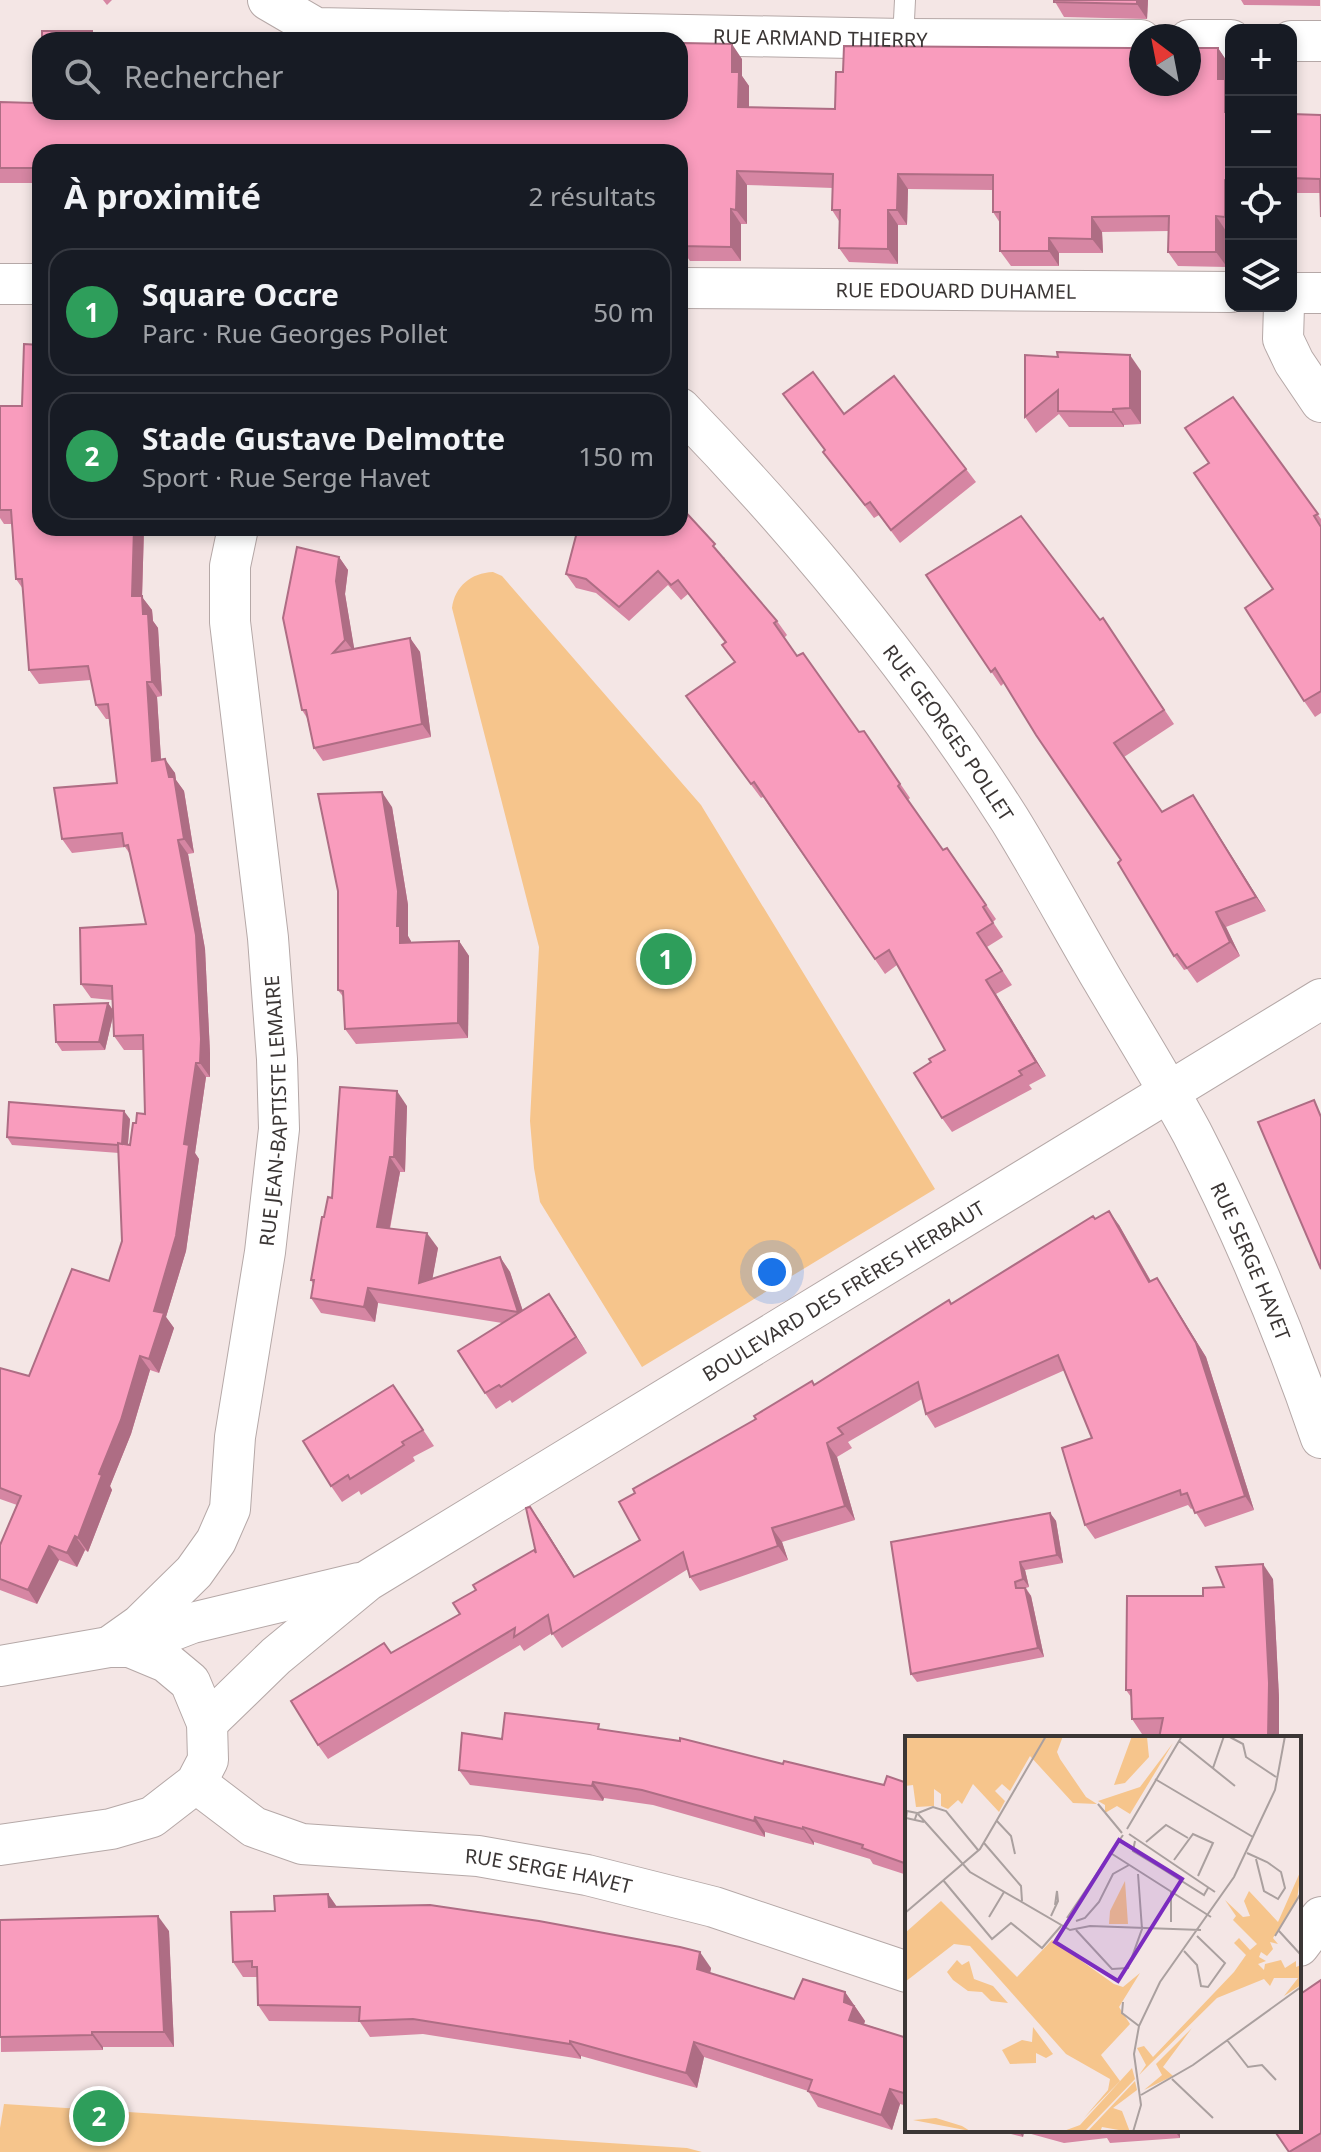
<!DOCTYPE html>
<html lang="fr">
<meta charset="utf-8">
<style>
body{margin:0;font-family:"Noto Sans",sans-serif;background:#242831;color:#f1f3f6}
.controls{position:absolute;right:24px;top:24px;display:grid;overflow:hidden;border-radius:16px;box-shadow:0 4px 12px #0003}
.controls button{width:72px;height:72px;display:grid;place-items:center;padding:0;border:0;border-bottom:2px solid #363941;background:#171b24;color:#f1f3f6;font:40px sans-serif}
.compass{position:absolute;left:1129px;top:24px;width:72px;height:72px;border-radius:50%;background:#171b24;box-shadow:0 4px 12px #0003;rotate:328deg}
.you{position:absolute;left:772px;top:1272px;width:28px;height:28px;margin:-20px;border:6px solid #fff;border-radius:50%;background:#1a73e8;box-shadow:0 0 0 12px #1a73e833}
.badge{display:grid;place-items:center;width:52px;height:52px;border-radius:50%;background:#3679e7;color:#fff;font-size:26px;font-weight:700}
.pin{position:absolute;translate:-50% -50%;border:4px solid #fff;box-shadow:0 2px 8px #0006}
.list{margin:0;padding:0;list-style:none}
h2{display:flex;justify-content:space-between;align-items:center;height:104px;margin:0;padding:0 32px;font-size:34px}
h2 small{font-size:26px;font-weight:400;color:#9ea1a6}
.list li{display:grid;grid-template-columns:52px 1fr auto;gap:24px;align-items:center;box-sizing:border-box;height:128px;margin:0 16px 16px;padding:0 16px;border:2px solid #363941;border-radius:24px}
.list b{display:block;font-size:30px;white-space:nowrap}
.list p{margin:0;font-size:26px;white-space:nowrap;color:#9ea1a6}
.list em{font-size:26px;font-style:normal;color:#9ea1a6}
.icon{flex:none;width:44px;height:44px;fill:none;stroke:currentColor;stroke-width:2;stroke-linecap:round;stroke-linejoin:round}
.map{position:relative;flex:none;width:1321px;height:2152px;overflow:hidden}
.search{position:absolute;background:#171b24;box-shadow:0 4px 12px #0003;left:32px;top:32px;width:656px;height:88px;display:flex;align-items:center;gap:20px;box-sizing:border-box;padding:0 28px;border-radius:24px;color:#9ea1a6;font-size:30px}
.panel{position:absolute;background:#171b24;box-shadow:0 4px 12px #0003;left:32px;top:144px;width:656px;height:392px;border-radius:24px}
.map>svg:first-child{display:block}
</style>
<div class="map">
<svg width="1321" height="2152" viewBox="0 0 1321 2152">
<rect width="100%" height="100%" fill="#f4e6e5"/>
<g fill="#f6c58c">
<path d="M493,572L502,576L701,805L935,1189L642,1367L540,1202L534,1168L530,1121L539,947L452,608C455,586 471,573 493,572Z"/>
<path d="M4,2104L687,2148L702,2152H0V2128Z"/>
</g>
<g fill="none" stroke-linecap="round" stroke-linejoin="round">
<defs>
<path id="service" d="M903,39L905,0"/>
<g id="minor">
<path id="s1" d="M268,0L316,28L903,39L1141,40"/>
<path d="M1189,40H1231"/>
<path d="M1291,41H1321"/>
<path d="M0,284H40"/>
<path id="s2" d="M680,288L1231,292"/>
<path d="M1291,293H1321"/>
<path d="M1284,306L1283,339L1294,362L1321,402"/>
<path id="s3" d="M680,408C802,534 916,672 1010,820C1042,872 1071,926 1102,979C1132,1030 1164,1081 1192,1133C1243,1232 1285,1333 1321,1438"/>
<path id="s4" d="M109,1647L140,1625L194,1572L216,1541L230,1509L235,1437L265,1252L279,1129L277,1059L268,938L230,622V566L238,528"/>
<path d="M130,1647L192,1623L359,1583"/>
<path d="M0,1666L109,1647H130L166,1662L190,1682L207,1723L208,1760L196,1783L152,1817L111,1829L0,1845"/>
<path id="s5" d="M207,1723L276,1656L367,1581L1321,999"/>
<path id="s6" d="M196,1783L254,1827L302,1844L478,1856L587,1875L714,1907L907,1972"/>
<path d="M1299,1946L1321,1917"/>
</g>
</defs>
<use href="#service" stroke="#b5a8a7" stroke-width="22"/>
<use href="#minor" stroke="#b5a8a7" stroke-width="42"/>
<use href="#service" stroke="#fff" stroke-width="20"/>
<use href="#minor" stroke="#fff" stroke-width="40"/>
</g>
<g fill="#d686a3">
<path d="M103,0H112L107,5Z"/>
<path d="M1054,0H1148L1147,19L1064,17Z"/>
<path d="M1241,0H1320V6L1244,5Z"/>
<path d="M1218,48L1228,63V82L1231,87V231H1226L1227,267L1178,266L1168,252L1169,231L1102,232L1103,253H1059V266H1011L1000,251V223L993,212V190L908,189L907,225H898V264L849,262L839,248V221L832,210L833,188L747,185V224H741V261H690L680,247V152H40V214L34,205V183H0V102L40,112H680L742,59V76L749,86V107L835,109L1141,84Z"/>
<path d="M1291,114L1321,115V218L1320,193H1291Z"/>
<path d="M1025,355L1141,371V424L1124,425V427H1069L1059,414L1036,433L1025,417Z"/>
<path d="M1233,397L1321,519V713L1315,717L1304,701L1273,589L1209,463Z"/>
<path d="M0,406L40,528H144L142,597L152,610L153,621L158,628L162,696L157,697L161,759L175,773L176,780L184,791L194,853L188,854L205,949L210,1053V1077H206L195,1153L199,1159L186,1251L166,1317L174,1328L159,1373L150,1370L131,1434L110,1486L112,1490L88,1552L85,1550L77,1567L59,1560L37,1604L0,1590V1545L17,1505L0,1499V1368L29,1376L109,1281L122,1241L119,1153L12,1145L7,1137L130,1119L128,1145H130L136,1123L145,1114L144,1050H124L114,1036L113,1016L105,1050L62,1051L56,1042L108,1003L113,1010L112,1000L91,998L81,984L146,924L130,854L125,847L72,853L62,839L117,783L109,719H106L96,705L91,680L39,684L29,670L23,589L16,579L12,524H4L0,518Z"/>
<path d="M844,414L966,469L976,482L900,543L879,515L874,518L823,452L825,450Z"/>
<path d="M577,528H680L725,558L724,559L777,621L787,635L784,638L797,656L859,732L864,731L910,798L908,800L943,850L947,848L996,919L993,922L1003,937L987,947L1012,985L996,994L1046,1076L1029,1085L1032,1089L952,1132L942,1118L931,1062L945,1050L897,965L885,974L763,797L761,798L696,711L735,662L725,643L688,594L681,600L668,585L629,621L596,593L576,588L566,574L578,528Z"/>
<path d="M339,557L348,570L345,594L354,649L410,638L420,652L431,737L323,761L314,748L307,718L302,710Z"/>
<path d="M926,575L1100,620L1103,618L1174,724L1124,757L1162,812L1193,795L1266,911L1226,927L1240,956L1197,983L1187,969L1184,970L1174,956L1121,860L1004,683L1001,686Z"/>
<path d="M392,807L408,905V936L411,942L459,941L469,956L468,1038L356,1044L345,1029L344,998L338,990Z"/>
<path d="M407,1106L405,1172H400L390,1229L438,1248L432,1279L500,1257L510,1272L523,1311L549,1294L587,1353L512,1403L510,1400L496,1409L485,1393L502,1323L378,1303L375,1322L321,1313L311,1298L313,1284L311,1280L324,1217L332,1198Z"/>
<path d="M1095,1219L1119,1225L1151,1281L1166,1292L1206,1357L1254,1510L1205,1527L1193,1508L1191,1509L1188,1505L1095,1539L1085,1525L1092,1438L1065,1370L935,1428L926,1414L922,1399L848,1442L852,1448L837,1457L855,1520L782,1542L788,1560L700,1591L690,1577L688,1569L562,1648L552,1633L524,1651L520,1645L328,1759L318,1745L391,1653L460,1614L476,1590L535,1552L540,1521L575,1577L640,1540L756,1419Z"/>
<path d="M393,1385L434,1446L413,1457L415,1461L361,1495L359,1491L342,1502L331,1486Z"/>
<path d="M1050,1513L1056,1521L1063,1563L1025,1570L1029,1587L1026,1588L1031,1596L1044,1657L917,1682L911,1674Z"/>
<path d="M1273,1579L1279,1698V1738H1159L1160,1734H1142L1132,1719L1131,1697L1126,1690L1203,1596L1224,1587Z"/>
<path d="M602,1730L884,1785L907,1783V1875L873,1864L870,1859L814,1842V1845L765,1832V1837L653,1805L604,1798L603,1801L470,1785L459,1770L502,1739Z"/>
<path d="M328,1894L337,1907L711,1968L710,1973L794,1999L845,1992L865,2021L864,2024L907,2038V2106L900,2104L892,2130L818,2107L808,2091L704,2057L697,2088L581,2056V2059L423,2034L370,2037L360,2022L269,2021L258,2005V1977H243L233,1962L275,1911Z"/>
<path d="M0,1920L169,1931L174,2047H103V2050L1,2052Z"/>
<path d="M1321,1980V2152H1289Z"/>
<path d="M995,2130H1197L1180,2131V2138L1110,2143L1107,2138L1064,2143L1024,2132L1023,2137Z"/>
</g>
<g fill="#ae6d84">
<path d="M1137,0H1148L1147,19L1137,4Z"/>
<path d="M92,31L98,40H92Z"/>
<path d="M732,44L742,59V76L749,86V122L738,107L732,72Z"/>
<path d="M1218,48L1228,63V82L1231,87V120L1225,112L1218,79Z"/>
<path d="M737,171L747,185V224L736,210Z"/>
<path d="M898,174L908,189L907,225L897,210Z"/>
<path d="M1225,180L1231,188V225L1225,217Z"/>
<path d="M731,209L741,224V261L731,247Z"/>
<path d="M888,210L898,225V264L888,249Z"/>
<path d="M1216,216L1226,231L1227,267L1216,252Z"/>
<path d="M1092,217L1102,232L1103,253L1092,239Z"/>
<path d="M1049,238L1059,253V266L1049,251Z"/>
<path d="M1130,355L1141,371V424L1130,408Z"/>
<path d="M1113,409L1124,425V427L1113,412Z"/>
<path d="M134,528H144L142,597L152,610L153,621L158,628L162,696L152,682L132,596Z"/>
<path d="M383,528H395L388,536Z"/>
<path d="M339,557L348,570L345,594L355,653L345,640L336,581Z"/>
<path d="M410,638L420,652L431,737L422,724Z"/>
<path d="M147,682L157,697L162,775L152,761Z"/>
<path d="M165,759L175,773L176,780L184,791L194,853L184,839Z"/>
<path d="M382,792L392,807L408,905V936L411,941L410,958L400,943Z"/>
<path d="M1193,795L1203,810L1266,911L1256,897Z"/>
<path d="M178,840L188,854L205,949L210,1053V1077L200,1063Z"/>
<path d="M1216,912L1226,927L1240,956L1230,942Z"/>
<path d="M459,941L469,956L468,1038L458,1023Z"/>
<path d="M986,980L996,994L1046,1076L1036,1062Z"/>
<path d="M108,1003L114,1012L105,1050L99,1042Z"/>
<path d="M196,1063L206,1077L195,1153L199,1159L186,1251L166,1317L174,1328L159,1373L149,1359L154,1311L184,1144Z"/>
<path d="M397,1091L407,1106L405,1172L394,1157Z"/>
<path d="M124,1111L130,1119L127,1153L121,1145Z"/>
<path d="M390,1157L400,1172L387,1242L377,1227Z"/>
<path d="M1109,1211L1119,1225L1159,1296L1149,1282Z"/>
<path d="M427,1233L438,1248L429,1298L419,1283Z"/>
<path d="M500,1257L510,1272L528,1327L518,1312Z"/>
<path d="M1157,1278L1206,1357L1254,1510L1245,1496Z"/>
<path d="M368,1288L378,1303L375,1322L364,1307Z"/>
<path d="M549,1294L560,1310L587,1353L576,1337Z"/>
<path d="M140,1356L150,1370L131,1434L110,1486L112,1490L88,1552L78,1538Z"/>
<path d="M827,1443L837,1457L855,1520L845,1506Z"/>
<path d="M530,1507L540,1521L584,1591L574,1577Z"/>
<path d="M1050,1513L1056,1521L1063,1563L1057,1555Z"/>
<path d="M772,1528L782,1542L788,1560L778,1546Z"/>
<path d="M75,1536L85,1550L77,1567L67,1553Z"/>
<path d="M49,1546L59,1560L37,1604L28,1590Z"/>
<path d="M1020,1562L1025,1570L1029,1587L1023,1579Z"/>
<path d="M1263,1564L1273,1579L1279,1698V1738H1268Z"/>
<path d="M1025,1588L1031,1596L1044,1657L1038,1648Z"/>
<path d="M593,1782L604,1798L603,1801L592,1786Z"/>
<path d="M755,1817L765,1832V1837L754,1821Z"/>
<path d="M803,1827L814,1842V1845L803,1829Z"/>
<path d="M328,1894L339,1910L329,1907Z"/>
<path d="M158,1916L169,1931L174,2047L164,2032Z"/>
<path d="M700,1952L711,1968L708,1984L697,1969Z"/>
<path d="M845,1992L865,2021L860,2035L849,2020L844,2002Z"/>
<path d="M92,2032L103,2047V2050L92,2035Z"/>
<path d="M570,2041L581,2056V2059L570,2044Z"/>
<path d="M694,2042L704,2057L697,2088L686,2073Z"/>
<path d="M890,2089L900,2104L892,2130L881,2115Z"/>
<path d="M1017,2130H1022L1024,2132L1023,2137Z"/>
<path d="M1174,2130L1180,2131V2138Z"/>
</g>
<g fill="#f99cbd" stroke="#ae6d84" stroke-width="2">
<path d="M1054,0H1137V4L1054,2Z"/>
<rect x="42" y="31" width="50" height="9"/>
<rect x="203" y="33" width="48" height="7"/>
<path d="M362,37L411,38V40H362Z"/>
<path d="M683,43L732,44V72H739L738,107L835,109L836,72H843L844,46L1131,48L1141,44V84H1189V48H1218V79H1225V112H1231V179L1225,180V217L1216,216V252H1168L1169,216L1092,217V239L1049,238V251H1000V212H993V175L898,174L897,210H888V249L839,248L840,210H832L833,174L737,171L736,210L731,209V247L680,246V152H40V205H34V168H0V102L34,103V67H40V112H680V71H682Z"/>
<path d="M1291,114L1321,115V217L1320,179L1291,178Z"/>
<path d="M24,344L40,345V528H134L132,596H142L143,614H148L152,682H147L152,761L165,759L169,777H174L184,839L178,840L196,935L201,1039L200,1063H196L184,1144L189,1145L176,1236L154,1311L164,1313L149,1359L140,1356L121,1420L99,1474L102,1475L78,1538L75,1536L67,1553L49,1546L28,1590L0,1579V1545L21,1496L0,1488V1368L29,1376L72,1269L109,1281L122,1241L118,1143L130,1145L133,1123H136L137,1113L145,1114L143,1035L114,1036L112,986L81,984L80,928L146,924L128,845L124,846L122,833L62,839L54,788L117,783L108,704L96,705L88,666L29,670L22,579H16L11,510H0V406H22Z"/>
<path d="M1057,352L1130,355V408L1113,409V412L1058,411V390L1025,417V355L1058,357Z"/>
<path d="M813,372L844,414L894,376L966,469L891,530L870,502L865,505L823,452L825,450L783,394Z"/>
<path d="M1233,397L1318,514L1314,516L1321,527V691L1304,701L1245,608L1273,589L1194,473L1209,463L1185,428Z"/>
<path d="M680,506L715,544L713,546L777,621L774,623L797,656L803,653L859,732L864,731L900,784L898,786L943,850L947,848L986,905L983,907L993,923L977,933L1002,971L986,980L1036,1062L1019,1071L1022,1075L942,1118L914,1073L931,1062L929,1059L945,1050L889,950L875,959L754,782L751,784L686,696L735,662L722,645L726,642L678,580L671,585L658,571L619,607L586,579L566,574L578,528H680Z"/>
<path d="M1021,516L1100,620L1103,618L1164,710L1114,743L1162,812L1193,795L1256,897L1216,912L1230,942L1187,968L1177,954L1174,956L1118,863L1121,860L1036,735L995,668L991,672L926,575Z"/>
<path d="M297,547L339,557L336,581L345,640L333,653L410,638L422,724L314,748L306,710H302L283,618Z"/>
<path d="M382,792L398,891L397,926H400V943L459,941L458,1023L345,1029L343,991L338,990V891L318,794Z"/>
<path d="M108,1003L99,1042H56L54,1005Z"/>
<path d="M340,1087L397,1091L394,1157H390L377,1227L427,1233L419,1283L500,1257L518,1312L368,1288L364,1307L311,1298L314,1280H311L322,1217H324L328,1197L332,1198Z"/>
<path d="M1314,1100L1321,1117V1269L1258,1122Z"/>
<path d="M9,1102L124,1111L122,1144L118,1143V1145L7,1137Z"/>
<path d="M1109,1211L1149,1282L1157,1278L1196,1343L1245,1496L1195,1513L1187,1493L1181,1495L1180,1490L1085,1525L1062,1448L1092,1438L1058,1355L926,1414L918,1382L838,1428L843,1434L827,1443L845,1506L772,1528L778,1546L690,1577L683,1552L552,1634L548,1615L514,1637L515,1628L318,1745L291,1701L384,1643L391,1653L460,1614L453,1603L476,1590L473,1585L534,1550L536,1553L526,1508L530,1507L574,1577L640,1540L619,1502L635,1493L633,1489L756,1419L754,1416L812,1381L814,1385L949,1300L951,1304L1093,1216L1095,1219Z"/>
<path d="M549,1294L576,1337L501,1387L499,1385L485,1393L458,1351Z"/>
<path d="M393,1385L423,1430L402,1442L404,1445L350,1479L348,1475L331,1486L303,1441Z"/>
<path d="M1050,1513L1057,1555L1020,1562L1023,1579L1015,1582L1016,1588H1025L1038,1648L911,1674L891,1542Z"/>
<path d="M1263,1564L1269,1683L1268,1738H1159L1163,1718L1132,1719L1131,1690H1126L1127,1596H1203V1588L1224,1587L1216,1567Z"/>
<path d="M505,1713L599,1724L598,1729L680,1741V1738L783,1764L784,1761L884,1785L887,1776L907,1783V1864L862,1848L863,1845L803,1827V1829L755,1817L754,1821L642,1790L593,1782L592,1786L459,1770L462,1733L502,1739Z"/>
<path d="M328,1894L329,1907L430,1905L539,1921L680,1947L700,1952L697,1969L794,1999L803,1979L845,1992L844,2002L854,2006L849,2020L907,2038V2094L890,2089L881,2115L808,2091L812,2080L694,2042L686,2073L570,2041V2044L413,2019L359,2021L360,2007L258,2005L257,1967H252V1961L233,1962L231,1912L275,1911L274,1896Z"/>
<path d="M158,1916L164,2032H92V2035L0,2037V1920Z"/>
<path d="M1321,1980V2133L1289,2152L1274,2130H1299V1995Z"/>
</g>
<g text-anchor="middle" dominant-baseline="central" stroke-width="6" stroke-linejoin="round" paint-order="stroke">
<g font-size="20" fill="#3b3635" stroke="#fff4f3">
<text stroke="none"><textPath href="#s1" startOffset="560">RUE ARMAND THIERRY</textPath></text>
<text stroke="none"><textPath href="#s2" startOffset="276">RUE EDOUARD DUHAMEL</textPath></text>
<text stroke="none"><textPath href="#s3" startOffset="422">RUE GEORGES POLLET</textPath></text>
<text stroke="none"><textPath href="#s4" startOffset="588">RUE JEAN-BAPTISTE LEMAIRE</textPath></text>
<text stroke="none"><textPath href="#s3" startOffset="1032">RUE SERGE HAVET</textPath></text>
<text stroke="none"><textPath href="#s5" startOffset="772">BOULEVARD DES FRÈRES HERBAUT</textPath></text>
<text stroke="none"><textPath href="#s6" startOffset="372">RUE SERGE HAVET</textPath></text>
</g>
</g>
<g transform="translate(905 1736)">
<rect width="396" height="396" fill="#f4e6e5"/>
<path d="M0,0H158L152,16L155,23L181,61L192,68L168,67L125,20L105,55L97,48L90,55L100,65L94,76L68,48L57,68L53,64L43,73L36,70V58L29,53V70L11,71L8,49L0,50ZM227,0L242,1L244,21L220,47L209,49ZM268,7L225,78L212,70L200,77L214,91L200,77V69L193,65L235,51ZM396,134L392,164L368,202L373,208L365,206L368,213L362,220L356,216L354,221L361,225L353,228L359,234L360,228L376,224L380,232L391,225V231L396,229V249L379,260L393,242H369L365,250L359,243L312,262L234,339L241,329L232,312L239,310L248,321L329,236L341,219L329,207L334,202L345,214L352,208L328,184L331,180L320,164L338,181L345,180L339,165L344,155L373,186ZM220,145L223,188H204L205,175ZM36,165L112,241L147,204L209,248L218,251L235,237L214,271L225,288L196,319L215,345L179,382L203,354L205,343L161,318L65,210L49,208L0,246V197ZM52,224L57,229L64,225L69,243L88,250L103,267L86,265L77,256L63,255L48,244L42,236ZM128,291L148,318L141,322L131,317V327L105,328L97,314L117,304L127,306ZM287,292L258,331L268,340L239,354L257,339L251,328ZM227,332L230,343L179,396H156L175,389ZM230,345L232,354L208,372L217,375L225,396L197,391L195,396H182ZM31,382L57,390L65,395L8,384Z" fill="#f6c58c"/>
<path fill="none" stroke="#aaa09f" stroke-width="2" d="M323,0L338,8L341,21L371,41M274,5L330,50M308,32L319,0M250,43L348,101M197,73L193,68L217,97M13,77L28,71L41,75L73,114M13,78L65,136L165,194L185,190L296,194M10,83L12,77L2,75L1,82L19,86M91,84L106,100L110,118M222,93L277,0M224,98L310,156M230,105L228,115L256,132L299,159L303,152M241,106L261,89L283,102M79,107L116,150L117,165M204,116L306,181M342,117L362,126L376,136L380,152L373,163L359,155L351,123M269,124L288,98L308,107L293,140M38,144L87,203L106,187L137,212L156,190M0,177L75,113L141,0M146,180L153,165L152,155L150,169M84,181L99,156M162,182L218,99M171,185L180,182L194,166L208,138L224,129M266,186V156M171,194L207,233L223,232L237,193L233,138M374,195L396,219M370,200L396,157M279,215L292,229L296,250L303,251L320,227L292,200M218,266L217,277L234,290M322,304L343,331L357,329L371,344M267,343L308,382M236,359L288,329L396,251M228,396L236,369L229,318L234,290L255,246L329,141L370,54L380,0"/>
<path fill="#7b2cbf" fill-opacity="0.15" stroke="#7b2cbf" stroke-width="4" d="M214,104L277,143L213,245L150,206Z"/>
<rect width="396" height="396" fill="none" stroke="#3b3635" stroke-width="4"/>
</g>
</svg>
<div class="controls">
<button>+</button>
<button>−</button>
<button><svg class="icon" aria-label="locate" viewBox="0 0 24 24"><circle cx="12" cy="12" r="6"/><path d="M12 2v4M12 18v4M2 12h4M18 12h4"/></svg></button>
<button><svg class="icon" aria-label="layers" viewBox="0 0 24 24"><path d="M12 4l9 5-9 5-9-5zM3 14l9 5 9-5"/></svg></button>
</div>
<svg class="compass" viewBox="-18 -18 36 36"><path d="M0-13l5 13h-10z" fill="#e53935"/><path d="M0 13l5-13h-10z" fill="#9ea1a6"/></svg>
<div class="you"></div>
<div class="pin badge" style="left:666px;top:959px;background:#2e9e5b">1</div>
<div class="pin badge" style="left:99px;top:2116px;background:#2e9e5b">2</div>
<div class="search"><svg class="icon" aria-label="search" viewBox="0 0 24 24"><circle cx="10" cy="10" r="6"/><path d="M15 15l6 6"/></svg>Rechercher</div>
<section class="panel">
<h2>À proximité<small>2 résultats</small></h2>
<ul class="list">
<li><span class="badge" style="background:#2e9e5b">1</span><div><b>Square Occre</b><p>Parc · Rue Georges Pollet</p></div><em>50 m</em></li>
<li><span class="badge" style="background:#2e9e5b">2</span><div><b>Stade Gustave Delmotte</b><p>Sport · Rue Serge Havet</p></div><em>150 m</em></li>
</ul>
</section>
</div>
